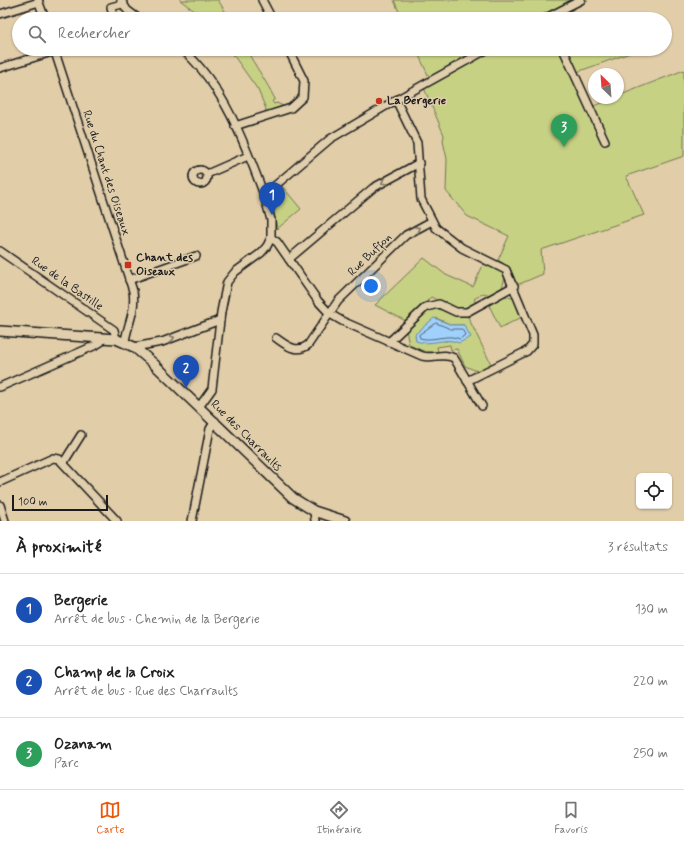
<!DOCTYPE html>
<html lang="fr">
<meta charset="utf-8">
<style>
body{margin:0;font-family:Mynerve,sans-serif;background:#f6f6f6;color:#222}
.controls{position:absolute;right:12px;bottom:12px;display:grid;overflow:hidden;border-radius:6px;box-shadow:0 1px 3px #0004}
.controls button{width:36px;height:36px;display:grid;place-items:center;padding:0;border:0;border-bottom:1px solid #e0e0e0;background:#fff;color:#222;font:20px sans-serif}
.compass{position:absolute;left:588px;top:68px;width:36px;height:36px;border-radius:50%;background:#fff;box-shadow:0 1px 3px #0004;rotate:335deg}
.scale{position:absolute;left:12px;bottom:10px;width:96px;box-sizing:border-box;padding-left:4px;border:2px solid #1c1c1c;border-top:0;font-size:11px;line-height:14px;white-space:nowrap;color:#1c1c1c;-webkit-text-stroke:3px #e0ceac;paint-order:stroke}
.you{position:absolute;left:371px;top:286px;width:14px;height:14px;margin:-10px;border:3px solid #fff;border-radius:50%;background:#1a73e8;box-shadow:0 0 0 6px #1a73e833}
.badge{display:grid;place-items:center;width:26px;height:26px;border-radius:50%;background:#ea580c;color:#fff;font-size:13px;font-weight:700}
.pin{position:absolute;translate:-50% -33px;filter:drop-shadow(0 1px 2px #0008)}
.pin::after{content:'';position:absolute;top:21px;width:14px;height:12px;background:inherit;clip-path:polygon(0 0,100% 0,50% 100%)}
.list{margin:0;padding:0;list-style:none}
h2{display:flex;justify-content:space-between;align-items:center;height:52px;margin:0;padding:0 16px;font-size:17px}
h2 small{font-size:13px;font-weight:400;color:#767676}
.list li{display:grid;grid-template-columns:26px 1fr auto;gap:12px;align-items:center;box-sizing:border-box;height:72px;padding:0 16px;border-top:1px solid #e0e0e0}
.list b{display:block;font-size:15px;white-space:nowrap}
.list p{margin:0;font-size:13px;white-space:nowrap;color:#767676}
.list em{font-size:13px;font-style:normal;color:#767676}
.icon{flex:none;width:22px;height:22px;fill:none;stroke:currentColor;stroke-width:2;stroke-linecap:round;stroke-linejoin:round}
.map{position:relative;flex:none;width:684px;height:521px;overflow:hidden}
.search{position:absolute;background:#fff;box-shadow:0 1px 3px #0004;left:12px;right:12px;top:12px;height:44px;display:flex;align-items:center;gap:10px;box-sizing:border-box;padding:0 14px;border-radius:22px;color:#767676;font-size:15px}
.sheet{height:268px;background:#fff}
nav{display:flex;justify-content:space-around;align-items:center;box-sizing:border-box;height:56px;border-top:1px solid #e0e0e0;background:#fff;font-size:11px;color:#767676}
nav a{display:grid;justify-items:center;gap:2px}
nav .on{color:#ea580c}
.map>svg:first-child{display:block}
</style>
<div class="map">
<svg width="684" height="521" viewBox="0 0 684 521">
<rect width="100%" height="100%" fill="#e1cda8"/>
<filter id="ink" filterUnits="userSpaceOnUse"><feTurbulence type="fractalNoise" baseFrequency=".025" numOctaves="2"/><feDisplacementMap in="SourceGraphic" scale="8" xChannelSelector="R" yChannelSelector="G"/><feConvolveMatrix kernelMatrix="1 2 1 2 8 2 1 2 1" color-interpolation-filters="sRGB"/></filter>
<g filter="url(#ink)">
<g fill="#c6d184" stroke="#717650" fill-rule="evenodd">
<path d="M180,0H218L230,19H205Z"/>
<path d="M394,0H588L552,19H402Z"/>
<path d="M229,49H246C255,66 267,82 275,99L272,101L274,104L277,103L283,106L265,112L266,109L258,90Z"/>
<path d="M416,49H641L577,72L593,106L618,98V96L684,70V156L626,176L644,215L541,250L543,274L517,285C512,274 509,266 498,260L509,236L467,216L446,191L447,159L443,141L444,135L424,88L429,77Z"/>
<path d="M282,186L301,209L277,229C275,212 267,199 282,186Z"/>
<path d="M424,258L446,275L473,287L484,263L500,270L505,277L502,288L490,295L484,293L474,299L476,303C457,314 449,306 431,297L406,321L375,305Z"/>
<path d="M502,295L515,299L522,317L500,328L488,303Z"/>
<path d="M439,308L456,316L467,315L491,364L477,371L465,366L457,349L451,350L450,345L437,347L438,352H426L409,345L406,330L428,310ZM436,318L452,325H464L454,340L444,341Z"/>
</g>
<path fill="#a0d1fc" stroke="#6b89a2" d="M434,318L452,325H464L471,337L459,343C446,336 430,347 416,341L415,334Z"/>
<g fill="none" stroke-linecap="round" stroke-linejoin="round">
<path stroke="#516476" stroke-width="1" d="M436,323L451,329H462L465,335L460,339C447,333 433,342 420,338L419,335Z"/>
<defs>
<g id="minor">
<path d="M38,0L45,19"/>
<path d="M121,0L127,10L139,19"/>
<path d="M262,0L272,19"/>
<path d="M0,14L39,2"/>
<path d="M114,19L111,7L122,4"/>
<path d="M544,19L581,0"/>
<path d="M54,49L133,291C136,311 128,323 125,341"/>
<path d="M182,49C224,86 245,144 264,195"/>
<path d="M563,49L605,141"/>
<path d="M0,68L55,51"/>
<path d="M396,100L417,143L421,199L436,228L462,248L506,270L533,335V344L527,351L467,381"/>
<path d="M235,126L291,108L303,97L304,81L288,49"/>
<circle cx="200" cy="177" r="7"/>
<path d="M207,174L248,156"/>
<path d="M271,238L277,242L318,301L330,314L342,321L422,356C433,359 444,352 454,358L482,406"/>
<path d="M0,251L114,330L116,339"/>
<path d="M289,259L373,188L419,163"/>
<path d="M129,280L196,256"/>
<path d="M276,338C286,345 296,354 308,345L338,301L406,235L432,221"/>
<path d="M389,342L426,307L439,304L456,312H467L514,286"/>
<path d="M134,347L162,342L220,320"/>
<path d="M0,387L96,345L101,342L102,338"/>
<path d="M199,407L212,389L221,312L227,282L235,272L261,253L267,246L271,238V220L264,195L330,139L396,100L488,49"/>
<path d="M64,462L81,435"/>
<path d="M0,482L53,458L59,459L117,521"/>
<path d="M0,505L5,521"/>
<path d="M314,511L315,521"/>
<path d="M192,521L210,429L215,421"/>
</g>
<path id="tertiary" d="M0,331L116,339L134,347L153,363L293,498L314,511L345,521"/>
</defs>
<use href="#minor" stroke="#1c1c1c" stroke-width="10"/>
<use href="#tertiary" stroke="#1c1c1c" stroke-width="12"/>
<use href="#minor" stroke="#e0ceac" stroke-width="7"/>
<use href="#tertiary" stroke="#e0ceac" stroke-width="9"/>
</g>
<defs><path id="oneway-chevron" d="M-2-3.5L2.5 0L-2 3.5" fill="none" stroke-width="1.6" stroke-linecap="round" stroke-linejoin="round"/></defs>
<g stroke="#7e7564">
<use href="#oneway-chevron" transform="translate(384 182) rotate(151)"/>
<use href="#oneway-chevron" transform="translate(418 229) rotate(-29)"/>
<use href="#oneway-chevron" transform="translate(172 338) rotate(-20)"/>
</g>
</g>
<g fill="#c8321e" stroke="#e0ceac" stroke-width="1.5">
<circle cx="379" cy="101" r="4"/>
<rect x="124" y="261" width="8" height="8" rx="2"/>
</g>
<g text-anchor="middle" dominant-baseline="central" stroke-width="3" stroke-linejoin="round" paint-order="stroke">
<g font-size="12" font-weight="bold" fill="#1c1c1c" stroke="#e0ceac" text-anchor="start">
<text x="387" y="101">La Bergerie</text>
<text x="136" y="258">Chant des<tspan x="136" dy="14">Oiseaux</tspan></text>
</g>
<g font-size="12" fill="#1c1c1c" stroke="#e0ceac">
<text transform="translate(106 173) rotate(72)">Rue du Chant des Oiseaux</text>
<text transform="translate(370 255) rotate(-44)">Rue Buffon</text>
<text transform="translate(67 284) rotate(35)">Rue de la Bastille</text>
<text transform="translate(246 436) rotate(45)">Rue des Charraults</text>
</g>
</g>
</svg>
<div class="controls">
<button><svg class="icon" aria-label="locate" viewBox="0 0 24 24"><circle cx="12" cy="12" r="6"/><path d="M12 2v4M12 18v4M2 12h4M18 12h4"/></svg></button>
</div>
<svg class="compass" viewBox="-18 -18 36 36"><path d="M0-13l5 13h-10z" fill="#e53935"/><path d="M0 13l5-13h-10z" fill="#767676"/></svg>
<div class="scale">100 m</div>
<div class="you"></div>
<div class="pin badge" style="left:272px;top:215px;background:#1a4fb4">1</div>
<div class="pin badge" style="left:186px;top:388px;background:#1a4fb4">2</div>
<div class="pin badge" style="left:564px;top:147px;background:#2e9e5b">3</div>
<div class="search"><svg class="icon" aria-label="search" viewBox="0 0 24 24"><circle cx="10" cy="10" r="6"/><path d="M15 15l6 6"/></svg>Rechercher</div>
</div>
<section class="sheet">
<h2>À proximité<small>3 résultats</small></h2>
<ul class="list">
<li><span class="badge" style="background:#1a4fb4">1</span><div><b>Bergerie</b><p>Arrêt de bus · Chemin de la Bergerie</p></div><em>130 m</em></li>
<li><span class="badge" style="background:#1a4fb4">2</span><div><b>Champ de la Croix</b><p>Arrêt de bus · Rue des Charraults</p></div><em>220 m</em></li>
<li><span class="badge" style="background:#2e9e5b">3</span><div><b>Ozanam</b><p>Parc</p></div><em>250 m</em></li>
</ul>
</section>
<nav>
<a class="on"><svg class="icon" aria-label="map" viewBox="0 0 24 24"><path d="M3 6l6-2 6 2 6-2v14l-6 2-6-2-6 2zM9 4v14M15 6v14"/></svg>Carte</a>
<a><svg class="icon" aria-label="directions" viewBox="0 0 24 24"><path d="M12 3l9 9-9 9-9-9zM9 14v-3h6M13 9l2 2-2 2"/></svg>Itinéraire</a>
<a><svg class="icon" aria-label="saved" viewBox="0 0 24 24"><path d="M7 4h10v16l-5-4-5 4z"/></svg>Favoris</a>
</nav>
